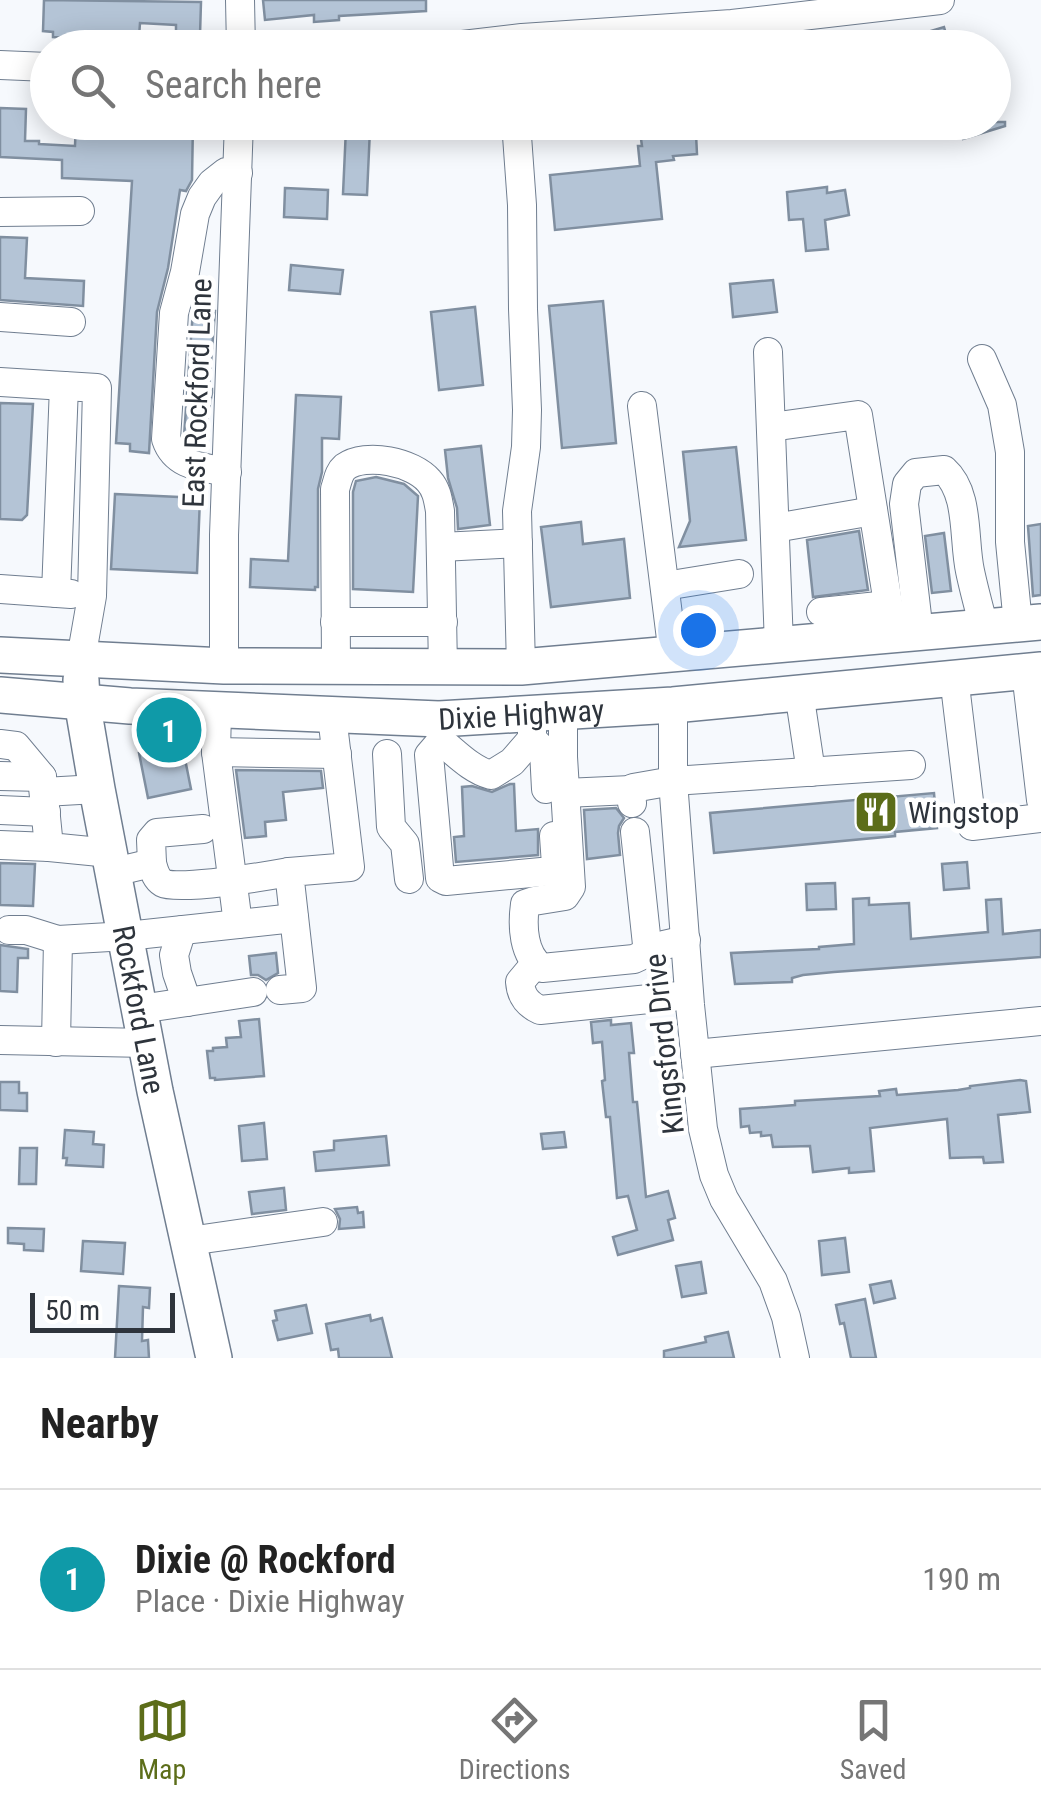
<!DOCTYPE html>
<meta charset="utf-8">
<style>
body{margin:0;font-family:"Roboto Condensed",sans-serif;background:#f2f2f2;color:#222}
.scale{position:absolute;left:30px;bottom:25px;width:145px;box-sizing:border-box;padding-left:10px;border:5px solid #2e343c;border-top:0;font-size:28px;line-height:35px;white-space:nowrap;color:#2e343c;-webkit-text-stroke:8px #fff;paint-order:stroke}
.you{position:absolute;left:698px;top:630px;width:35px;height:35px;margin:-25px;border:8px solid #fff;border-radius:50%;background:#1a73e8;box-shadow:0 0 0 15px #1a73e833}
.badge{display:grid;place-items:center;width:65px;height:65px;border-radius:50%;background:#5c6d19;color:#fff;font-size:32px;font-weight:700}
.pin{position:absolute;translate:-50% -50%;border:5px solid #fff;box-shadow:0 2px 10px #0006}
.list{margin:0;padding:0;list-style:none}
h2{display:flex;justify-content:space-between;align-items:center;height:130px;margin:0;padding:0 40px;font-size:42px}
h2 small{font-size:32px;font-weight:400;color:#767676}
.list li{display:grid;grid-template-columns:65px 1fr auto;gap:30px;align-items:center;box-sizing:border-box;height:180px;padding:0 40px;border-top:2px solid #e0e0e0}
.list b{display:block;font-size:38px;white-space:nowrap}
.list p{margin:0;font-size:32px;white-space:nowrap;color:#767676}
.list em{font-size:32px;font-style:normal;color:#767676}
.icon{flex:none;width:55px;height:55px;fill:none;stroke:currentColor;stroke-width:2;stroke-linecap:round;stroke-linejoin:round}
.map{position:relative;flex:none;width:1041px;height:1358px;overflow:hidden}
.search{position:absolute;background:#fff;box-shadow:0 5px 25px #0003;left:30px;right:30px;top:30px;height:110px;display:flex;align-items:center;gap:25px;box-sizing:border-box;padding:0 35px;border-radius:55px;color:#767676;font-size:38px}
.sheet{height:310px;background:#fff}
nav{display:flex;justify-content:space-around;align-items:center;box-sizing:border-box;height:140px;border-top:2px solid #e0e0e0;background:#fff;font-size:28px;color:#767676}
nav a{display:grid;justify-items:center;gap:5px}
nav .on{color:#5c6d19}
.map>svg:first-child{display:block}
</style>
<div class="map">
<svg width="1041" height="1358" viewBox="0 0 1041 1358">
<rect width="100%" height="100%" fill="#f6f9fd"/>
<g fill="#b4c4d6" stroke="#808fa0" stroke-width="2.5">
<path d="M44,0L201,2L200,35L176,34V25L140,23L139,37L103,35L102,40L53,37V32L43,31Z"/>
<path d="M263,0H426V11L339,16V20L314,22V15L265,20Z"/>
<path d="M944,27L950,48H920L917,35Z"/>
<path d="M0,108L26,109L25,141H39V144L75,146L76,122H193L192,180L186,191L180,190L168,268L157,312L149,453L130,451V444L116,443L132,181L62,178V160L0,157Z"/>
<path d="M958,122H1005V126L963,139Z"/>
<path d="M346,128L370,129L367,195L343,194Z"/>
<path d="M670,129L671,136L696,134L697,154L673,156L674,160L656,162L662,219L555,230L550,175L640,166L638,146H642L640,132Z"/>
<path d="M827,187V193L845,190L849,215L825,220L828,249L806,251L803,219L789,220L787,192Z"/>
<path d="M285,188L328,190L327,219L284,217Z"/>
<path d="M0,237L27,238L25,278L84,281L83,306L0,300Z"/>
<path d="M291,265L343,270L340,294L289,290Z"/>
<path d="M773,280L777,312L733,317L730,284Z"/>
<path d="M603,301L616,443L562,448L549,306Z"/>
<path d="M475,307L483,385L439,390L431,312Z"/>
<path d="M193,310L215,311L209,389H212V393L202,447L192,445L184,436Z"/>
<path d="M296,395L341,397L339,439L322,438V472L318,489V587H315V590L250,587L251,559L288,561Z"/>
<path d="M0,403L33,404L27,515L22,520L0,519Z"/>
<path d="M481,446L490,525L458,529L457,508L448,478L445,450Z"/>
<path d="M736,447L746,540L679,547L690,521L683,452Z"/>
<path d="M376,477L404,484L418,496L413,592L353,589V492L356,481Z"/>
<path d="M115,494L200,498L197,573L111,569Z"/>
<path d="M581,522L583,544L624,539L630,598L551,607L541,527Z"/>
<path d="M1041,524V595L1033,596L1028,526Z"/>
<path d="M859,531L868,590L813,597L807,540Z"/>
<path d="M944,533L951,591L932,593L925,536Z"/>
<path d="M159,728L179,729L191,789L148,798L139,753L158,749Z"/>
<path d="M236,770L321,771L323,788L283,792L286,820L265,822L266,836L245,838Z"/>
<path d="M510,784H514L516,831L538,829V855L456,862L454,837L464,836L462,787L472,786L492,792Z"/>
<path d="M934,793L937,828L895,832V836L714,853L710,813Z"/>
<path d="M616,808L624,818L619,826L618,833L620,855L587,859L584,810Z"/>
<path d="M967,862L969,888L944,890L942,864Z"/>
<path d="M0,863L35,864L33,906L0,905Z"/>
<path d="M835,883L836,909L807,910L806,884Z"/>
<path d="M869,898V905L909,903L911,939L988,932L986,900L1001,899L1003,934L1041,930V957L834,972L803,975L792,978V982L735,984L731,953L819,949V947L854,944L853,899Z"/>
<path d="M0,945L28,949V958H18L17,992L0,991Z"/>
<path d="M276,953L278,973L266,980L258,975H251L249,956Z"/>
<path d="M259,1019L264,1076L215,1080V1078H210L207,1051H213V1048L227,1047L226,1038L241,1037L239,1021Z"/>
<path d="M611,1020V1025L631,1023L634,1053H629L633,1102H637L646,1197L668,1191L675,1218L668,1220L673,1240L618,1255L613,1237L637,1230L628,1196L617,1198L610,1117H606L602,1081L605,1080L602,1042L593,1043L591,1022Z"/>
<path d="M1020,1080L1026,1081L1030,1112L998,1115L1003,1162L984,1163L983,1157L950,1158L947,1119L870,1128L874,1171L849,1173V1168L813,1172L810,1146L773,1147L771,1135L761,1136V1132L750,1133L749,1126L741,1127L740,1109L795,1105V1101L880,1096L879,1091L896,1089L897,1095L958,1090L970,1088V1086Z"/>
<path d="M0,1082H19V1093H27V1111L0,1110Z"/>
<path d="M264,1123L267,1159L242,1161L239,1126Z"/>
<path d="M65,1130L94,1132L93,1144L104,1145L103,1167L66,1165L67,1158H63Z"/>
<path d="M564,1132L566,1147L543,1149L541,1134Z"/>
<path d="M386,1136L389,1165L316,1171L314,1152L334,1150V1141Z"/>
<path d="M20,1148H37L36,1184H19Z"/>
<path d="M284,1188L286,1210L252,1214L249,1192Z"/>
<path d="M357,1207L358,1213L363,1212L364,1227L339,1229L340,1219L335,1209Z"/>
<path d="M8,1228L44,1229L43,1251L24,1250V1244L8,1243Z"/>
<path d="M845,1238L849,1272L822,1275L819,1241Z"/>
<path d="M83,1241L125,1243L123,1274L81,1271Z"/>
<path d="M701,1262L706,1293L682,1297L676,1266Z"/>
<path d="M891,1281L895,1298L874,1303L870,1285Z"/>
<path d="M119,1286L150,1288L149,1308L143,1307L142,1341L148,1340L149,1358H115Z"/>
<path d="M865,1299L876,1358H851L844,1323L840,1324L836,1305Z"/>
<path d="M306,1305L312,1333L278,1340L273,1321L277,1320L275,1311Z"/>
<path d="M370,1315L371,1321L382,1318L392,1358H339L338,1349L331,1350L326,1324Z"/>
<path d="M728,1332L734,1358H664V1351L706,1342L705,1337Z"/>
</g>
<g fill="none" stroke-linecap="round" stroke-linejoin="round">
<defs>
<g id="minor">
<path d="M240,0L241,48"/>
<path d="M437,48L522,38L732,24L940,0"/>
<path d="M0,65L48,67"/>
<path d="M516,122L522,205L523,309L527,410L526,447L517,511L521,667"/>
<path d="M0,212L80,211"/>
<path d="M0,317L71,322"/>
<path d="M768,352L779,645"/>
<path d="M982,359L1002,405L1010,452V542L1018,624"/>
<path d="M0,382L97,388L92,596L81,659"/>
<path d="M642,406L673,655"/>
<path d="M771,427L858,415L893,635"/>
<path d="M227,472C201,467 175,466 166,439L174,313L185,272L195,214L202,197L212,183L226,172L238,173"/>
<path d="M775,528L873,511"/>
<path d="M441,547L518,543"/>
<path d="M665,586L739,574"/>
<path d="M0,589L71,594"/>
<path d="M56,593L64,386"/>
<path d="M821,612L888,605"/>
<path d="M335,622H443"/>
<path d="M919,633L904,504L907,484L916,473L944,470C970,493 963,539 970,571C974,590 979,608 984,627"/>
<path d="M224,666V535L239,122"/>
<path d="M336,667L335,489C338,481 338,473 345,467C366,452 413,462 429,481C437,490 438,500 440,511L443,668"/>
<path d="M1026,672L1041,800"/>
<path d="M954,677L972,826L1041,818"/>
<path d="M799,692L811,772"/>
<path d="M673,705V781L690,1005L703,1129L714,1175L724,1199L773,1281L786,1317L795,1358"/>
<path d="M217,711L216,752L238,924"/>
<path d="M563,712V757L571,887L565,896L534,901L525,904C522,926 523,955 542,968L634,959L664,945L686,940"/>
<path d="M532,715V739L544,751L546,789"/>
<path d="M439,719L441,741L429,755L440,878L446,881L552,871L556,865L554,836"/>
<path d="M441,741C457,754 472,770 491,775L512,762L532,739"/>
<path d="M0,744L16,746L42,777L49,847L110,853"/>
<path d="M216,752L337,754"/>
<path d="M387,754L391,827L405,844L409,879"/>
<path d="M0,776L42,777"/>
<path d="M44,792L97,789"/>
<path d="M565,793L631,790"/>
<path d="M632,803L631,790L633,788L673,781L911,765"/>
<path d="M0,810L46,812"/>
<path d="M635,832L648,954"/>
<path d="M0,845L49,847"/>
<path d="M152,863L151,840L157,833L203,829"/>
<path d="M114,872L152,863C154,870 155,878 163,883C178,891 267,876 289,872"/>
<path d="M9,930H26L58,940L127,936L294,918"/>
<path d="M182,930L174,955L177,973L187,1002"/>
<path d="M535,964L520,982C521,996 527,1004 540,1010L689,995"/>
<path d="M280,990L302,988L289,872L350,867L332,716"/>
<path d="M140,1009L253,992"/>
<path d="M0,1040L147,1043"/>
<path d="M56,1042L58,940"/>
<path d="M695,1054L1041,1021"/>
<path d="M189,1241L323,1222"/>
</g>
<g id="major">
<path d="M0,655L224,666L521,667L1041,622"/>
<path id="s1" d="M81,680L82,701L97,789L155,1091L214,1358"/>
<path id="s2" d="M0,695L130,706L439,719L673,705L1041,670"/>
</g>
</defs>
<use href="#minor" stroke="#707e90" stroke-width="30"/>
<use href="#major" stroke="#707e90" stroke-width="38"/>
<use href="#minor" stroke="#fff" stroke-width="28"/>
<use href="#major" stroke="#fff" stroke-width="35"/>
</g>
<defs>
<symbol id="restaurant-square" viewBox="-11 -11 22 22"><rect x="-9" y="-9" width="18" height="18" rx="4" fill="#5c6d19" stroke="#fff"/><path d="M-5-6h1v4h1v-4h1v4h1v-4h1v5L-1.5 .5V6h-2V.5L-5-1ZM5-6V6H3V1.5H1.5Q1.5-4 5-6Z" fill="#fff"/></symbol>
</defs>
<g fill-rule="evenodd">
<use href="#restaurant-square" x="851" y="787" width="50" height="50"/>
</g>
<g text-anchor="middle" dominant-baseline="central" stroke-width="9" stroke-linejoin="round" paint-order="stroke">
<g font-size="30" fill="#2e343c" stroke="#fff">
<text transform="translate(197 393) rotate(-88)">East Rockford Lane</text>
<text stroke="none"><textPath href="#s2" startOffset="522">Dixie Highway</textPath></text>
<text stroke="none"><textPath href="#s1" startOffset="335">Rockford Lane</textPath></text>
<text transform="translate(664 1044) rotate(-96)">Kingsford Drive</text>
</g>
<g font-size="30" fill="#2e343c" stroke="#fff" text-anchor="start">
<text x="908" y="812">Wingstop</text>
</g>
</g>
</svg>
<div class="scale">50 m</div>
<div class="you"></div>
<div class="pin badge" style="left:169px;top:730px;background:#0f9aa8">1</div>
<div class="search"><svg class="icon" aria-label="search" viewBox="0 0 24 24"><circle cx="10" cy="10" r="6"/><path d="M15 15l6 6"/></svg>Search here</div>
</div>
<section class="sheet">
<h2>Nearby<small></small></h2>
<ul class="list">
<li><span class="badge" style="background:#0f9aa8">1</span><div><b>Dixie @ Rockford</b><p>Place · Dixie Highway</p></div><em>190 m</em></li>
</ul>
</section>
<nav>
<a class="on"><svg class="icon" aria-label="map" viewBox="0 0 24 24"><path d="M3 6l6-2 6 2 6-2v14l-6 2-6-2-6 2zM9 4v14M15 6v14"/></svg>Map</a>
<a><svg class="icon" aria-label="directions" viewBox="0 0 24 24"><path d="M12 3l9 9-9 9-9-9zM9 14v-3h6M13 9l2 2-2 2"/></svg>Directions</a>
<a><svg class="icon" aria-label="saved" viewBox="0 0 24 24"><path d="M7 4h10v16l-5-4-5 4z"/></svg>Saved</a>
</nav>
